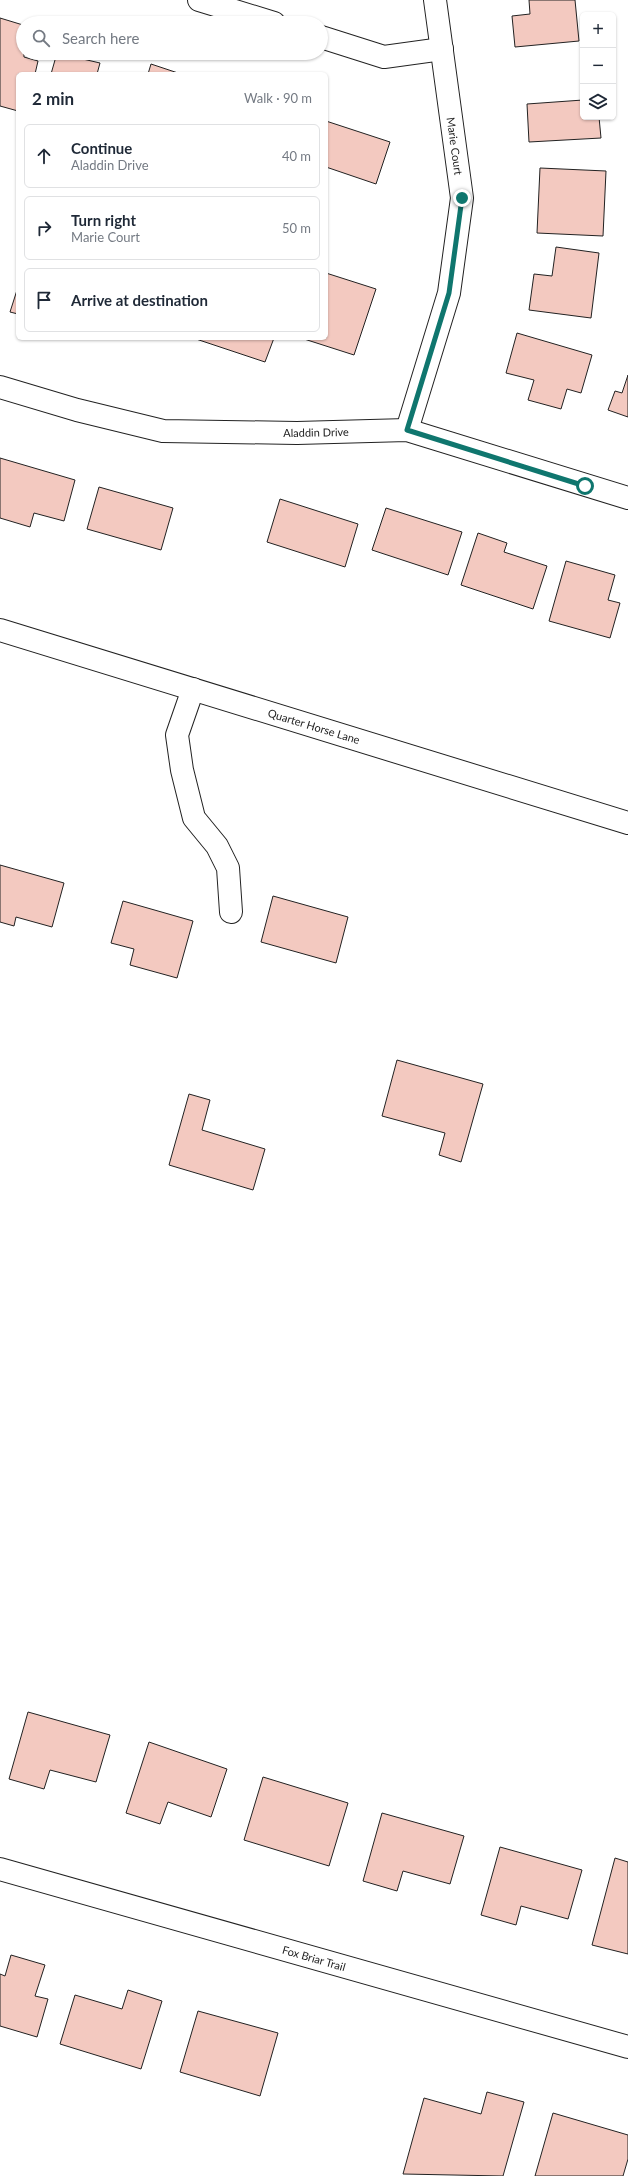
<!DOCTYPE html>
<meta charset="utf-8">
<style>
body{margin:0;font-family:Lato,sans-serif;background:#f6f6f7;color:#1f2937}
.controls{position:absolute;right:12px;top:12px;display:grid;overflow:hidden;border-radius:6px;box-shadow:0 1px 3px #0004}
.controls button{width:36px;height:36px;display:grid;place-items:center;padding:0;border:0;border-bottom:1px solid #e0e1e3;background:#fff;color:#1f2937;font:20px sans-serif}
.stop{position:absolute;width:12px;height:12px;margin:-9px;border:3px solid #0f766e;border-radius:50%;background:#fff}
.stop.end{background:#0f766e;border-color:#fff;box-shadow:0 1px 4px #0008}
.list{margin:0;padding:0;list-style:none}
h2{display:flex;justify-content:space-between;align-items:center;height:52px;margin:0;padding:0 16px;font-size:17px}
h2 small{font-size:13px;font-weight:400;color:#747a83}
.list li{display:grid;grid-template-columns:26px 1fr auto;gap:12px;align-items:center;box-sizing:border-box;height:64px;margin:0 8px 8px;padding:0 8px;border:1px solid #e0e1e3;border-radius:6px}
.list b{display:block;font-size:15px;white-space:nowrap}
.list p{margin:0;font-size:13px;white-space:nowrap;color:#747a83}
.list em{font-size:13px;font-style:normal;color:#747a83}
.icon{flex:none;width:22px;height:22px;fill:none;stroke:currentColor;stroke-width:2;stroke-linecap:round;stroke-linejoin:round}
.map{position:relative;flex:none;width:628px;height:2176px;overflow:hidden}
.search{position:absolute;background:#fff;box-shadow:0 1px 3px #0004;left:16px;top:16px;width:312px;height:44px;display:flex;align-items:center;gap:10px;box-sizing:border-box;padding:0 14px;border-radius:22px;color:#747a83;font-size:15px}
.panel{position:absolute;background:#fff;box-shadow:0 1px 3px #0004;left:16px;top:72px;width:312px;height:268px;border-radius:6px}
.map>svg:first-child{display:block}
</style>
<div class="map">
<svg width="628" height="2176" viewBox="0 0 628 2176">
<rect width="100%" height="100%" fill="#fff"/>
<g fill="#f3c9c0" stroke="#222">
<path d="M529,0H575L579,41L515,47L512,16L530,14Z"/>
<path d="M0,18L23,25L24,57L38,61L35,74H18V111L0,106Z"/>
<path d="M57,53L100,63L97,74H51Z"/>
<path d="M151,64L181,74H148Z"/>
<path d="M583,100V117H599L601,138L529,142L527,104Z"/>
<path d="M326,121L390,142L376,184L326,167Z"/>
<path d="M540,168L606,171L603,236L537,233Z"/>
<path d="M556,247L599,253L591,318L529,310L534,274L552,276Z"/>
<path d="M326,273L376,289L354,355L301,338H326Z"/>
<path d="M18,287V314L10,312Z"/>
<path d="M517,333L592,355L581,393L567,389L561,409L528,400L534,380L506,373Z"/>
<path d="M193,338H274L265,362Z"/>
<path d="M628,375V417L608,410L615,391L622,393Z"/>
<path d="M0,458L75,480L64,521L34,513L30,527L0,518Z"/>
<path d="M99,487L173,508L161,550L87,529Z"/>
<path d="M280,499L358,524L345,567L267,542Z"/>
<path d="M386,508L462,532L448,575L372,550Z"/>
<path d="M478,533L507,543L504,552L547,566L533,609L461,585Z"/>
<path d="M566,561L615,575L608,600L620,603L610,638L549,621Z"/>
<path d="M0,865L64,883L52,927L16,917L14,926L0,922Z"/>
<path d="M273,896L348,917L336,963L261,942Z"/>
<path d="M123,901L193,921L177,978L130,965L134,949L111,943Z"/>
<path d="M397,1060L483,1084L461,1162L439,1155L445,1133L382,1116Z"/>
<path d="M189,1094L210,1100L202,1130L265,1149L253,1190L169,1165Z"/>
<path d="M28,1712L110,1735L96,1782L50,1770L44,1789L9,1779Z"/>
<path d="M149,1742L227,1769L211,1817L168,1802L160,1824L126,1813Z"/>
<path d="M263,1777L348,1803L329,1866L244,1840Z"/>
<path d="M382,1813L464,1836L450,1884L403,1871L397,1891L363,1881Z"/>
<path d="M500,1847L582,1870L568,1919L521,1906L516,1925L481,1915Z"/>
<path d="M615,1858L628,1862V1954L592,1945Z"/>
<path d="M11,1955L45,1965L35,1996L48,1999L37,2037L0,2026V1974L5,1976Z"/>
<path d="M128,1990L162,2001L141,2069L60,2044L75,1995L122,2009Z"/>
<path d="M198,2011L278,2033L260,2096L180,2072Z"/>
<path d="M487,2092L524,2102L503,2176L403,2174L424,2098L481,2114Z"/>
<path d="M553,2113L628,2135V2159L623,2176H535Z"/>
</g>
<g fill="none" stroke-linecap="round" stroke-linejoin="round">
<defs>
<g id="minor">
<path d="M199,0L274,23"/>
<path d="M321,37L384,57L442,49"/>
<path d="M0,387L77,410L163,431L297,433L407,430L628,498"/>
<path d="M407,430L449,293L462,198L435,0"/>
<path d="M0,630L628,823"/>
<path d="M193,689L177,735L182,770L194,818L217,846L228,868L231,912"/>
<path d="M0,1869L628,2047"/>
</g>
</defs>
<use href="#minor" stroke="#222" stroke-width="24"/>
<use href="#minor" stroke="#fff" stroke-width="22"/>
</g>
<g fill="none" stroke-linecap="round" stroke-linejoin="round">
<path stroke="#0f766e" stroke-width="5" d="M462,198L449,293L407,430L585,486"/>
</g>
<g text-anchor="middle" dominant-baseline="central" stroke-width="3" stroke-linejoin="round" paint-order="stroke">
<g font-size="11" fill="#222" stroke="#fff">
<text transform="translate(455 146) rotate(82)">Marie Court</text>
<text transform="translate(316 432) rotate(-1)">Aladdin Drive</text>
<text transform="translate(314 726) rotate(17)">Quarter Horse Lane</text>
<text transform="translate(314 1958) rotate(16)">Fox Briar Trail</text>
</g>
</g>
</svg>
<div class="controls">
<button>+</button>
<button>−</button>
<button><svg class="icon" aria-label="layers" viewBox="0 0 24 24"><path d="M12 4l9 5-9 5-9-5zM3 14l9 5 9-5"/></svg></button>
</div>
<div class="stop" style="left:585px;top:486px"></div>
<div class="stop end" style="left:462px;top:198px"></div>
<div class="search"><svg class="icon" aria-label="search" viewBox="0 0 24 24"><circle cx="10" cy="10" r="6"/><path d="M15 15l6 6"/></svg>Search here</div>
<section class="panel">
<h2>2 min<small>Walk · 90 m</small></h2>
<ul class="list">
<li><svg class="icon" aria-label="ahead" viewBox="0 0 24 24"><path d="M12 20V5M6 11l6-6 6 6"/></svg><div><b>Continue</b><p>Aladdin Drive</p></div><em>40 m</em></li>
<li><svg class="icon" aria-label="right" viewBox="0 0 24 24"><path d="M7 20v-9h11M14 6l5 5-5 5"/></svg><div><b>Turn right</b><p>Marie Court</p></div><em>50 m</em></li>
<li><svg class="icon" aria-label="arrive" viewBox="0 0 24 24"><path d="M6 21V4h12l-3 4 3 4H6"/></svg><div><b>Arrive at destination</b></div></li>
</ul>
</section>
</div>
